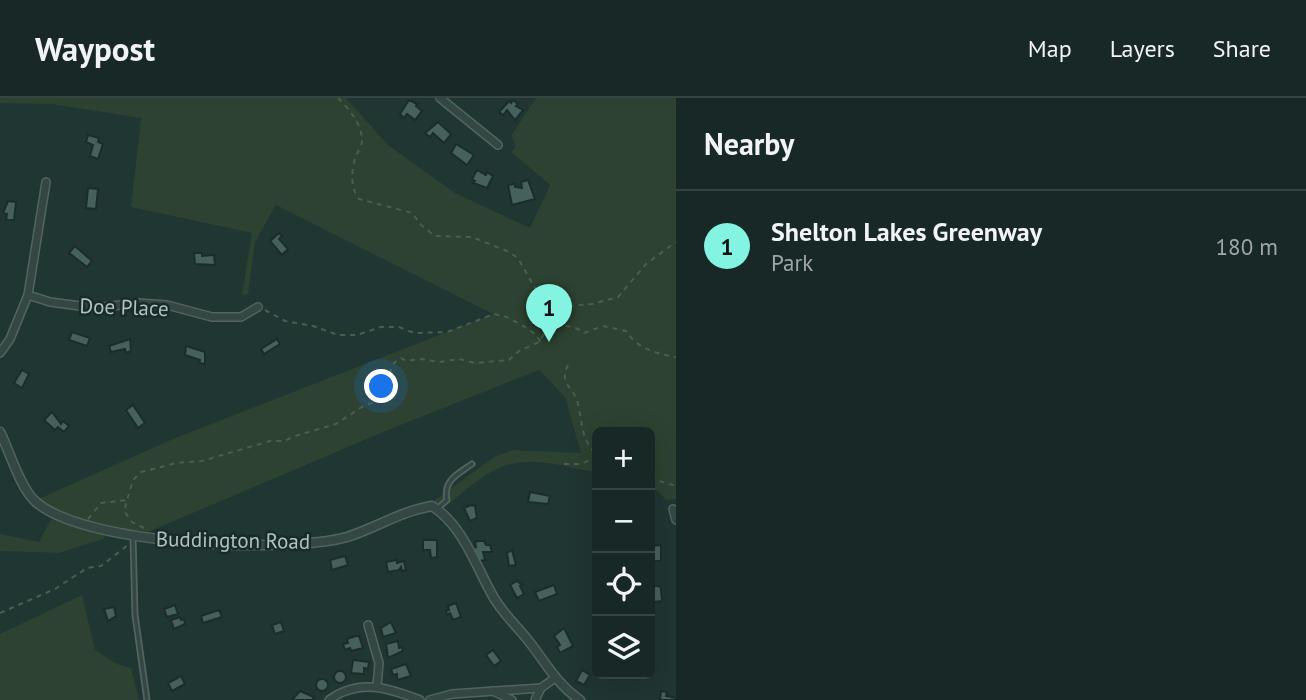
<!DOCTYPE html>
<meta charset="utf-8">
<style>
body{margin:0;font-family:"PT Sans",sans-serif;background:#21302e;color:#f1f3f6}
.controls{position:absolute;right:21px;bottom:21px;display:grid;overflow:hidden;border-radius:10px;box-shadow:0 7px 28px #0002}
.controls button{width:63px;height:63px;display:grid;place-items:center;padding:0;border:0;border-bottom:2px solid #364443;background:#182826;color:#f1f3f6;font:35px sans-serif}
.you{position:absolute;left:382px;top:289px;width:24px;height:24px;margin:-18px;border:5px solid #fff;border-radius:50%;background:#1a73e8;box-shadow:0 0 0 10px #1a73e833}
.badge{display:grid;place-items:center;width:46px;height:46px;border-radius:50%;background:#82f4e1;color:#111;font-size:23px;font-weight:700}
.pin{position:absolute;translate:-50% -58px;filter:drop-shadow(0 2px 4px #0008)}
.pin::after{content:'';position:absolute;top:37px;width:24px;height:21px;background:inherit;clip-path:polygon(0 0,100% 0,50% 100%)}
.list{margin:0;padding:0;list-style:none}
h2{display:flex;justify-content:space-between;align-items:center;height:91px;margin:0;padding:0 28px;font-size:30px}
h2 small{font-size:23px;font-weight:400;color:#9fa6a7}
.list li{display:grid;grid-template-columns:46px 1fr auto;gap:21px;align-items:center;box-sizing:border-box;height:112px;padding:0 28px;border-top:2px solid #364443}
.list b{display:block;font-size:26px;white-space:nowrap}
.list p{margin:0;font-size:23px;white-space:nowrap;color:#9fa6a7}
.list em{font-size:23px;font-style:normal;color:#9fa6a7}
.icon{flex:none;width:38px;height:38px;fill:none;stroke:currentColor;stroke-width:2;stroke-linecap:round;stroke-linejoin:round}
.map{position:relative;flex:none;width:676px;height:602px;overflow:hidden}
header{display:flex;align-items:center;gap:42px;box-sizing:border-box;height:98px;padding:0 35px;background:#182826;border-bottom:2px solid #364443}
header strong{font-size:33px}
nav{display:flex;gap:38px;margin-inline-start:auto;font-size:24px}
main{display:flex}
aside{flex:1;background:#182826}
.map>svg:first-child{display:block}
</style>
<header>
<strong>Waypost</strong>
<nav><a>Map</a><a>Layers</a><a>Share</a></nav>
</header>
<main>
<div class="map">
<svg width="676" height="602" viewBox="0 0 676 602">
<rect width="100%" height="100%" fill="#203632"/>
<g fill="#2d4230">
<path d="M0,0H346L388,47L455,95L530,130L550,87L511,54L516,48L511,38L536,0H676V401L666,402L658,393L650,389V334H597V375C569,369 532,358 504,368C483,375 462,396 445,409L434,403L494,359L513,352L581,355L565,299L539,272L388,332L148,434L105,429L77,422L34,403L173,341L493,216L276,107L255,144L248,196L242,197L252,135L131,109L141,20L52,6L0,5Z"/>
<path d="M54,416L70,427L106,436L103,441L59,455L0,453V436L39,444Z"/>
<path d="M82,497L95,552L117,566L131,570L139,602H0V536Z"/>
</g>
<g fill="#46605b" stroke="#1b2d2a" stroke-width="2">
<path d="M409,2L417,6L416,8L422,13L415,22L407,16L404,20L400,16Z"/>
<path d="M513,2L518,6L516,8L523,12L515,22L507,12L503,17L499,14L509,3L511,5Z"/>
<path d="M438,24L451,36L444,45L433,35L430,39L425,35Z"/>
<path d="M88,37L99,40L98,44L103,46L98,61L90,58L93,47L86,44Z"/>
<path d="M456,46L474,57L467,67L451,55Z"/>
<path d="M477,72L486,77L487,74L493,78L487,90L473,85L475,83L472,81Z"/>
<path d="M528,82L535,101L512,107L508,87L515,86V89L522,90L521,84Z"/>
<path d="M88,90L98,91L96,111L86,110Z"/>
<path d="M8,103L16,104L14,122H6L7,116L3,115Z"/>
<path d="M279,135L282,138L279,141L288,151L282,157L270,143Z"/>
<path d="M75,148L92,163L87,169L69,155Z"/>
<path d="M194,155H202V158L214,157L215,167L195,166Z"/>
<path d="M72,234L90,240L87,248L69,242Z"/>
<path d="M130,241L131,253L126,255L125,251L111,254L109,248Z"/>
<path d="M277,241L280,246L264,256L261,251Z"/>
<path d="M186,248L205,254V266L199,265L200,262L185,257Z"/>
<path d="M22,272L29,276L22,290L14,285Z"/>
<path d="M133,307L145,325L138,330L126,312Z"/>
<path d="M52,314L61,326L63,323L69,328L64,334L58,329L55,332L44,322Z"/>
<path d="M530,394L550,398L548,406L528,404Z"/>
<path d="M471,407L475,408L477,420L470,423L464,410Z"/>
<path d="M423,442H437V459L431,460L430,452H423Z"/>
<path d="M479,443H484L486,447H490L492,454H483L485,462L479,463L473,450L476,449L475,444Z"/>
<path d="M661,447V463H653L650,448Z"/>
<path d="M512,452L516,467L509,468L507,455Z"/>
<path d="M345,458L348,467L332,472L330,462Z"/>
<path d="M397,462V465L404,463L406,472L402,473L401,469L399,472L388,474L386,464Z"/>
<path d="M517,483L522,487L520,488L524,496L517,500L510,487Z"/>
<path d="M554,487L557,496L539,503L535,494Z"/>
<path d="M650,488H659L661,490L662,503L653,504V496H650Z"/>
<path d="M456,505L461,519L453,522L450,515L447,517L446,513L449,512L448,508Z"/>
<path d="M175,507L178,516L167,519L164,511Z"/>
<path d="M114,509L116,518L108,523L104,511Z"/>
<path d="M219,512L222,519L203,525L201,518Z"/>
<path d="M180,519L181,522L184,521L185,526L174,531L171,522Z"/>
<path d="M281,524L284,533L275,536L272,527Z"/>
<path d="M391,524L396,535L383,539L381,530Z"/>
<path d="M564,530L573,548L560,555L557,549L560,547L554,538Z"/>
<path d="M356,538H359L363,550L351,553L350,550L345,552L343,546L348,545L347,541Z"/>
<path d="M398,543L399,550L402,549L403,553L388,560L386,546Z"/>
<path d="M493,552L501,563L494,568L486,557Z"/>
<path d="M353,562L369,564L368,571L364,570V576L351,575Z"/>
<path d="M406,566L411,578L397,582V576L393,577L391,571Z"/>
<path d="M582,572L590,577L584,587L576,583Z"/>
<circle cx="340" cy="579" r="6"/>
<path d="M181,578L185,586L172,593L168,585Z"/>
<circle cx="322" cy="587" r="6"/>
<path d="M300,593L314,599L312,602H292Z"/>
<path d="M661,593L667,594L666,598L676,600V602H660Z"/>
</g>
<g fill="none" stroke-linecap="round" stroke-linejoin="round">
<defs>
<g id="service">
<path d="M438,410L447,402C443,382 458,376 472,366"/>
<path d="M133,439L135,517L147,602"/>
</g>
<g id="minor">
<path d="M440,0L498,47"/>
<path d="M28,197L50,204L95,210L138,205L167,207L212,219H241L258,209"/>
<path d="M0,255L10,241L28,197L46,84"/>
<path d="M673,411L676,422"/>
<path d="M368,527L379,565L377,588"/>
<path d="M493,593L512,602"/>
<path d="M329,602C359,580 389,590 420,602"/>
<path d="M430,602L452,596L541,590L555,580"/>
<path d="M535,602L541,590"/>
</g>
<path id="tertiary" d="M0,334C10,354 20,390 36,404C85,447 285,456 347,439C376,430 401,413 432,408C463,427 476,469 494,500C504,517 519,530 531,546C547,567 558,587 580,602"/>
</defs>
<use href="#service" stroke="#516461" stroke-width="7"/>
<use href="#minor" stroke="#516461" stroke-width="10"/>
<use href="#tertiary" stroke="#516461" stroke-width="11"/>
<g stroke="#495e50" stroke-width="2" stroke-dasharray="5 5" stroke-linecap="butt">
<path d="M338,0C349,11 362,26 362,43C362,48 358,53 356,58C351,71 350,90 359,101L412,115L421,127L435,138L472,139L507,153L518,160L535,190L544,198L568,208L592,206L618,199L646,166L676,144"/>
<path d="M265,212L285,223L313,228L338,237H357L381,229H399L414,235L447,234L494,216L507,219L525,229L535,236L543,247"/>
<path d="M568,267C559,286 572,288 577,302C580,313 582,331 585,340C588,347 594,353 597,360"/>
<path d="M564,366H580L596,360"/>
<path d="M650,380L676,388"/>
<path d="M88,421L101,405L127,402"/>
<path d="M144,430L132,424L124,413L133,382L141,374L176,365L202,363L270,343H284L295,338L336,326L365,307L376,304L394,265L401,260L406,263L421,261L440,264L459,261L475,265L509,262L519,253L539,244L548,230C559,226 575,227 584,235L603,228L626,233C637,250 656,256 676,259"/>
<path d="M0,515L55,491L87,470L101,468L128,447"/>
</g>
<use href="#service" stroke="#344743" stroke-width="3.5"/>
<use href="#minor" stroke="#344743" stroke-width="7"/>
<use href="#tertiary" stroke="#344743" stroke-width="8"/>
</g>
<g text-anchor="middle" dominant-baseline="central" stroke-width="5" stroke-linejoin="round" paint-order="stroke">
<g font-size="21" fill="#aec3c0" stroke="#192b28">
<text transform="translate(124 209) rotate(2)">Doe Place</text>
<text transform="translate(233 442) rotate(1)">Buddington Road</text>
</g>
</g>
</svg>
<div class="controls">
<button>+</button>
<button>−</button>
<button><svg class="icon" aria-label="locate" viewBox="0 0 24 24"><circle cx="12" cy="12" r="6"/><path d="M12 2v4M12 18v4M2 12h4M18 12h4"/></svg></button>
<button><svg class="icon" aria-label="layers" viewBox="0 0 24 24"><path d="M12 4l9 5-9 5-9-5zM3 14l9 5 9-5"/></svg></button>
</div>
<div class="you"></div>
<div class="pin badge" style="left:549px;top:244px">1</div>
</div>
<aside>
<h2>Nearby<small></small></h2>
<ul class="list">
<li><span class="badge">1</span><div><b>Shelton Lakes Greenway</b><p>Park</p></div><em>180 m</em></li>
</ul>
</aside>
</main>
